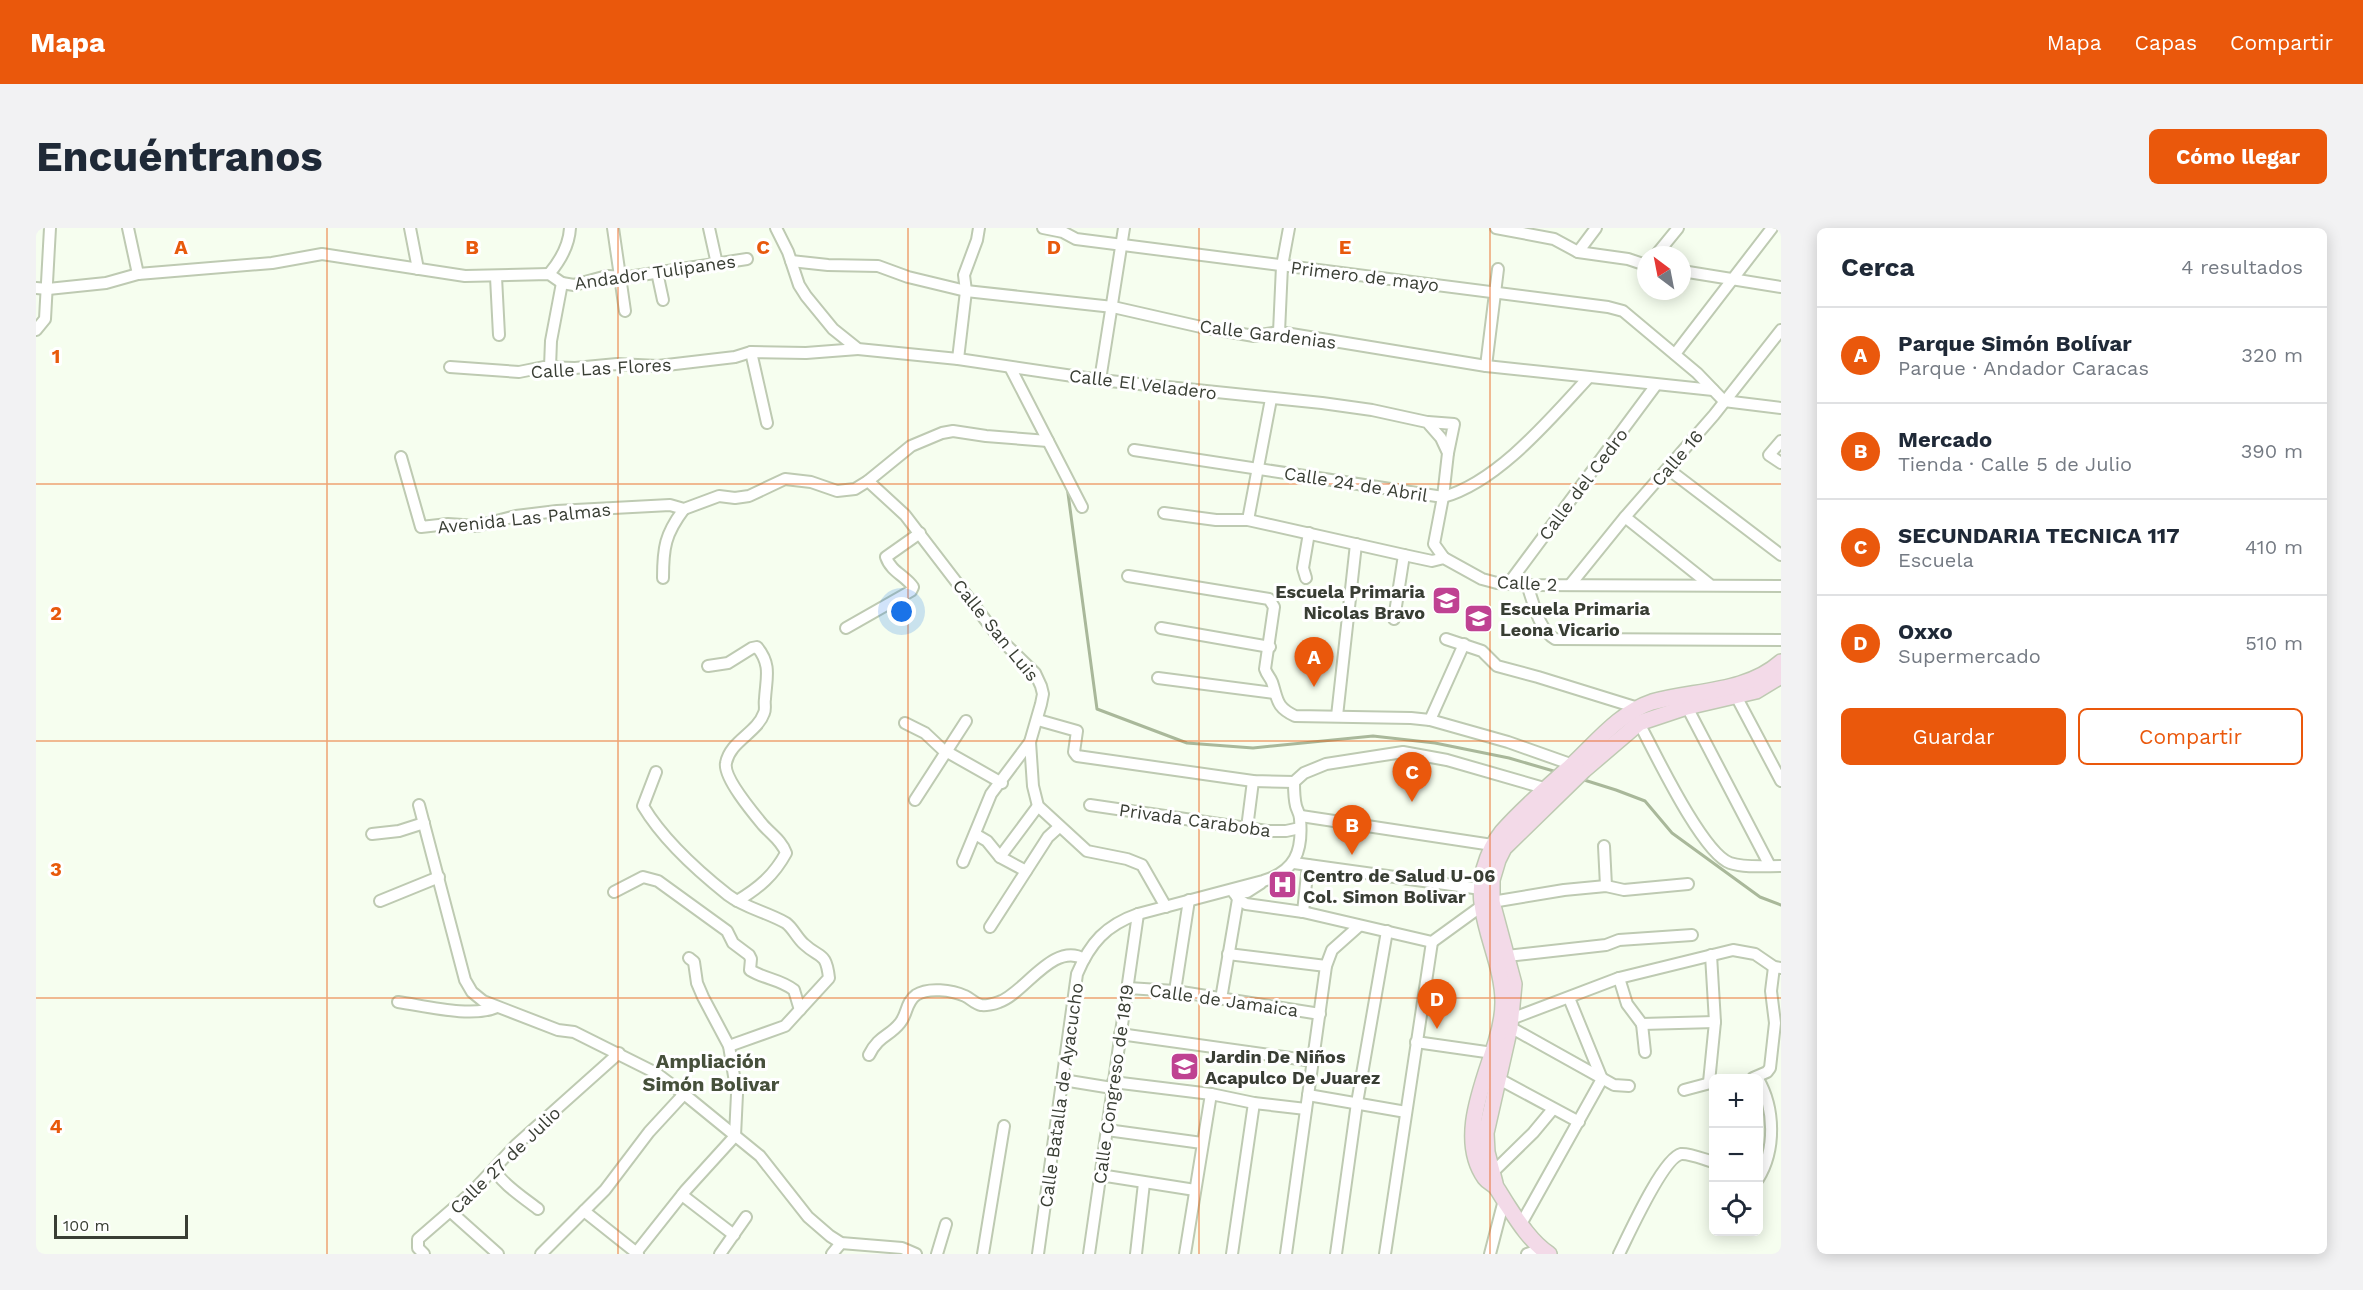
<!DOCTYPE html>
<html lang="es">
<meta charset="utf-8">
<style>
body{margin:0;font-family:"Work Sans",sans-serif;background:#f2f2f3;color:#1f2937}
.controls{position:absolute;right:18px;bottom:18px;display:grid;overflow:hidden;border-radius:9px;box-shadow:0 3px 15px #0003}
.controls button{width:54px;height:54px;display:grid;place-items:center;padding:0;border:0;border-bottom:2px solid #e0e1e3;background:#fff;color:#1f2937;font:30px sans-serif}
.compass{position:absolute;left:1601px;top:18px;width:54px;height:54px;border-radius:50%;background:#fff;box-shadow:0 3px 15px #0003;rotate:328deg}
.scale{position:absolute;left:18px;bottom:15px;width:134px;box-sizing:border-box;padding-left:6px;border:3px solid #393e34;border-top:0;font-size:16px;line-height:21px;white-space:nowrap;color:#393e34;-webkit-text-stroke:4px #fff;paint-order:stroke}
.you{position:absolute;left:866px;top:384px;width:21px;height:21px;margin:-15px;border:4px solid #fff;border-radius:50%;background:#1a73e8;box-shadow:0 0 0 9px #1a73e833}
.badge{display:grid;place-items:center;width:39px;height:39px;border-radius:50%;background:#ea580c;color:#fff;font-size:20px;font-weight:700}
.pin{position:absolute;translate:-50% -50px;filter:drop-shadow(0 2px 3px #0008)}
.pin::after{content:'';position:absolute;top:32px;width:21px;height:18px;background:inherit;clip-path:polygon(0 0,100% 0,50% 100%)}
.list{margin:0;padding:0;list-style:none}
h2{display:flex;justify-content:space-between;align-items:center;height:78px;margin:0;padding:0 24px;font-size:26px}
h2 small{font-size:20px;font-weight:400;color:#747a83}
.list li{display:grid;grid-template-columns:39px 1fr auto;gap:18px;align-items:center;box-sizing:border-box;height:96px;padding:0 24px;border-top:2px solid #e0e1e3}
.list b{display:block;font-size:22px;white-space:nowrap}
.list p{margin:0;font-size:20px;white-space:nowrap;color:#747a83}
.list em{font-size:20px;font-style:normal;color:#747a83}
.actions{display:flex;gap:12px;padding:18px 24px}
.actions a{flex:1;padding:14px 0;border:2px solid #ea580c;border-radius:9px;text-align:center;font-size:21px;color:#ea580c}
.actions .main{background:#ea580c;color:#fff}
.icon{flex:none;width:33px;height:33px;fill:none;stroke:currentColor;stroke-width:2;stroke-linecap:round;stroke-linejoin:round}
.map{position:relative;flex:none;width:1745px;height:1026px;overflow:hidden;border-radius:9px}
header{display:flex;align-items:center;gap:36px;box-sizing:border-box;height:84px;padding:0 30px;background:#ea580c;color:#fff}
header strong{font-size:28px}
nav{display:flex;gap:33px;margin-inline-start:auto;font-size:21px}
.intro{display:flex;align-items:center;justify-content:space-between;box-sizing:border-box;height:144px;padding:0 36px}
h1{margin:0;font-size:42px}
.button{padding:15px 27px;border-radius:9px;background:#ea580c;color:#fff;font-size:21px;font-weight:700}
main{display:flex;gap:36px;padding:0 36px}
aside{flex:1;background:#fff;border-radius:9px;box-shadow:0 3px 15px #0003}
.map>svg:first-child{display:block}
</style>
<header>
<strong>Mapa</strong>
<nav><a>Mapa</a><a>Capas</a><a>Compartir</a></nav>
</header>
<div class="intro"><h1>Encuéntranos</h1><a class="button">Cómo llegar</a></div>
<main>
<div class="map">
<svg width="1745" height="1026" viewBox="0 0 1745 1026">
<rect width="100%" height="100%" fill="#f6feef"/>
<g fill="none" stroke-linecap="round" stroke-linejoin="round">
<g stroke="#a9b89a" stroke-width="3">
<path d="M1031,258L1061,481L1151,515L1217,520L1337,508L1399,515L1473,530L1521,544"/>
<path d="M1545,551L1580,562L1609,573L1636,605L1724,669L1745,677"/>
</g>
<defs>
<g id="street">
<path d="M92,0L102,46"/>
<path d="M374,0L382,41"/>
<path d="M577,0L589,83"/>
<path d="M673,0L681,36"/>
<path d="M740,0L752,24L763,57L770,68L797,101L822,121L922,131L1064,152L1286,175L1336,182L1391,194L1405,210L1412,225L1407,269L1398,316L1408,330"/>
<path d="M1007,0L1027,4L1040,11L1572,79L1587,83L1661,145L1688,173L1745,180"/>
<path d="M1460,0L1518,11L1542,24L1592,31L1610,37"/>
<path d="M1542,24L1560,0"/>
<path d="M1620,27L1642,0"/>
<path d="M755,33L792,37L842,38L872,49L930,63L1077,79L1165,99L1218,108L1243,104L1450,138L1677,162"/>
<path d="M1646,43L1745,59"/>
<path d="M621,44L627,72"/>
<path d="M513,46C524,33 533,18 534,0"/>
<path d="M460,49L463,107"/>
<path d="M0,60L12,61L70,55L102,46L236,35L286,26L429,48L513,46L526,55L538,57L571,48L592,49L711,31"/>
<path d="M0,102L9,91L14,0"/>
<path d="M1243,104L1246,38L1253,0"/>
<path d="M715,124L731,195"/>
<path d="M1639,126L1736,0"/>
<path d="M922,131L930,63L928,47L941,12L943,0"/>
<path d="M1450,138L1462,41"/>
<path d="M414,139L483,144L508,139L539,140L581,136L622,138L699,129L715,124L770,125L822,121"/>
<path d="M514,139L515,113L526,55"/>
<path d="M974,139L1046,279"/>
<path d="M1064,152L1088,0"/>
<path d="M1392,194L1418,196L1412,225"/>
<path d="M1745,213L1733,227L1745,235"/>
<path d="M1098,222L1407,269C1462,254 1515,190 1553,149"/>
<path d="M365,229L385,299L412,296L441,298L480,288L521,283L634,277L648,281L683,268L699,270L713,268L749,251L775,254L801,263L819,261L832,253L875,218L906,205L917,203L950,208L1012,213"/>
<path d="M1632,241L1745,327"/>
<path d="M832,253L869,287L964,411L999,445L1005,458L1007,466L1005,476L994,514L955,566L927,634"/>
<path d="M1128,285L1180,292H1212L1368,327L1396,333L1408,330L1446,351L1461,355L1491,357L1745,358"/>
<path d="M1589,289L1673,356"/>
<path d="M1212,292L1235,171"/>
<path d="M1092,348L1233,371L1238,379L1229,441C1231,447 1234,449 1236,454C1242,472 1240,479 1259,488L1375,490L1394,492L1472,514L1540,538"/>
<path d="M627,350C627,320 629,306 648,281"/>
<path d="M1270,350L1267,340L1273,305"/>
<path d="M1473,355L1620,157"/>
<path d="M1491,357C1498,375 1502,401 1519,411L1745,412"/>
<path d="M1534,357L1589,289L1678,187L1745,102"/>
<path d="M1358,391L1368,327"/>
<path d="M810,400L875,363L877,359C870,348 855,344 850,329L884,305"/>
<path d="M1125,400L1234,419"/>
<path d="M1410,411L1446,423L1461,438L1502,449L1602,480"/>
<path d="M672,438L692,435L716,420L721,419C736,437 730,451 729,471C728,475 730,481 728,485C721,505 694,513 690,535C687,549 717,585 727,597C735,606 746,613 750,625C738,647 723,660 701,673"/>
<path d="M1122,450L1238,465"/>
<path d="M1700,468L1745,553"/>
<path d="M1651,479L1734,638"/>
<path d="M1301,488L1320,316"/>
<path d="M1002,492L1041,503L1038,524L1041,528L1217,553L1258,554"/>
<path d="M1394,492L1428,416"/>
<path d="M869,495L889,505L906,521L966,555"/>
<path d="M1603,495C1618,523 1666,625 1694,635C1709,640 1729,638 1745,638"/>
<path d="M994,514L997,558L1002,578L1051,623L1091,631L1106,637L1130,679"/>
<path d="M620,544L607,578C626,610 663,644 692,667C709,680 731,684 750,695C757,700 761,710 768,716C784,731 790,723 793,750L749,798L693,818"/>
<path d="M879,572L930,493"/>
<path d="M383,577L429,752L436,764L447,773L522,802L538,804L620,845L648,866L724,928L772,989L794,1008L805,1015L866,1020L880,1026"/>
<path d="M1054,577L1231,603H1250L1264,600"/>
<path d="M1265,588L1463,618"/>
<path d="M1211,600L1217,553"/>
<path d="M336,606L363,603L388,595"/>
<path d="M939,606L951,613L964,629"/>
<path d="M1568,618L1570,658"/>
<path d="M1258,635L1445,661"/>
<path d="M990,643L964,629L1002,578"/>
<path d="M578,664L607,649L622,653L691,703L697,715L713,727L715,731L714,742C728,751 744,751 758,762L764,782"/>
<path d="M1198,665L1211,664L1225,655"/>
<path d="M1202,671L1210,676L1267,684L1396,714L1447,677L1456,674L1528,662L1570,658L1588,662L1652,656"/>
<path d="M344,673L403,649"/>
<path d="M1267,684L1272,637"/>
<path d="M954,699L1012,609L1023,599"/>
<path d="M1192,726L1290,738"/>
<path d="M1471,728L1570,717L1583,712L1656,707"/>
<path d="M1583,750L1591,776L1606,796"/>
<path d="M1092,760L1139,763L1284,786"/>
<path d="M1139,763L1153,672"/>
<path d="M1185,771L1202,671L1199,666"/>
<path d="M362,774C390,778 436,790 461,779"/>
<path d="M1475,791L1583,750L1697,722L1719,726L1738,739L1745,740"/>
<path d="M1606,796L1679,794"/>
<path d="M1606,796L1609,824"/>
<path d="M1474,799L1578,857L1593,858"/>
<path d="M1084,806L1277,833"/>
<path d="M1380,814L1457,825"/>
<path d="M833,827C843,807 853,809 864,795C871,787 870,774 880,767C892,759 916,762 929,768C934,770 939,776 945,777C949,778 958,776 963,774C988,766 1017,713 1048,731"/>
<path d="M1717,850L1731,844L1734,840L1739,795L1735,763L1738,739"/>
<path d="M1463,851L1543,894"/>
<path d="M1722,851C1739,880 1740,922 1722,951"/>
<path d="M1027,852L1076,860"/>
<path d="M1077,854L1175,866L1218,875L1270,881"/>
<path d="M1673,854L1679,794L1675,727"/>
<path d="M1648,862L1678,854"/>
<path d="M1272,867L1370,884"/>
<path d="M1071,902L1166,915"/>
<path d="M459,940C460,952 492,973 502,981"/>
<path d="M1064,947L1159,962"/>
<path d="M1453,948L1497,905L1517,881"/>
<path d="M646,967L698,1007"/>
<path d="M548,983L602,1026"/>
<path d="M415,984L462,1026"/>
<path d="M1485,996L1566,851L1533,770"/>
<path d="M388,1026L382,1020V1011L435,965L480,917L583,825"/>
<path d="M505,1026L569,962L613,904L648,866"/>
<path d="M599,1026L649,963L699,908L701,866L693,818L667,769L661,755L658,734L653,730"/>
<path d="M684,1026L710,989"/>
<path d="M796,1026L805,1015"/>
<path d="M901,1026L910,996"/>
<path d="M947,1026L968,898"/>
<path d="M1002,1026L1041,746C1054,715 1070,697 1102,686L1227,653C1259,643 1267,624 1264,591C1264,586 1261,582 1260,578C1258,570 1258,562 1258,554L1268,545L1290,536L1367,524L1411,532L1515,562"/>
<path d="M1053,1026L1102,686"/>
<path d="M1100,1026L1108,955"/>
<path d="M1149,1026L1175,866"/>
<path d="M1196,1026L1218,875"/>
<path d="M1250,1026L1290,738L1296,722L1323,698"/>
<path d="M1300,1026L1321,875L1351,703"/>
<path d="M1349,1026L1396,714"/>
<path d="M1454,1026L1468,972"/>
<path d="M1491,1026L1506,1021"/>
<path d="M1583,1026C1592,1008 1627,930 1645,926C1654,925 1669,932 1678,934"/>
</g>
<g id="secondary">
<path d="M1459,955L1451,924L1450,905L1474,799L1478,756L1456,674V652L1462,632L1468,620L1548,542L1603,495L1651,479L1720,463L1745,448"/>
<path d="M1513,1026C1496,1015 1483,995 1472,978C1468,972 1464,965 1460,959C1457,956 1452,954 1449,950C1421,911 1448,854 1460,814C1464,801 1467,788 1467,774C1467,729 1436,687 1448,641C1452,627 1457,615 1466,604C1487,580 1512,559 1535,538C1560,515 1583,485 1616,474C1659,462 1710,465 1745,434"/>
</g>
</defs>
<use href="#street" stroke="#becab2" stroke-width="14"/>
<use href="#secondary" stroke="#becab2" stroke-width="18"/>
<use href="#street" stroke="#fff" stroke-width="10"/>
<use href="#secondary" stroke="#f3dae8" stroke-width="15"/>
</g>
<path fill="none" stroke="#e8590c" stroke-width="1.5" stroke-opacity="0.55" d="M291,0V1026M582,0V1026M872,0V1026M1163,0V1026M1454,0V1026M0,256H1745M0,513H1745M0,770H1745"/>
<defs>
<symbol id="school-square" viewBox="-11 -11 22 22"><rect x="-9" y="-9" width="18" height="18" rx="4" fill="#bf4292" stroke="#fff"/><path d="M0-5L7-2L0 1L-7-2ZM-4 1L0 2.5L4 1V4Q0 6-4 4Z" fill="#fff"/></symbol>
<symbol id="hospital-square" viewBox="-11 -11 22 22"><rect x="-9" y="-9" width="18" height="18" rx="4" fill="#bf4292" stroke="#fff"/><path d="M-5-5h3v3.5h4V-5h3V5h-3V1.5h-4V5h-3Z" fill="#fff"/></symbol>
</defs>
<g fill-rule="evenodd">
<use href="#school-square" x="1394" y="356" width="33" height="33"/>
<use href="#school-square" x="1426" y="374" width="33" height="33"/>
<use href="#hospital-square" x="1230" y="640" width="33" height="33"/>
<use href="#school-square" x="1132" y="822" width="33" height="33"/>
</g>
<g text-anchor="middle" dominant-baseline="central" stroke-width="6" stroke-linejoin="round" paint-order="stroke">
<g font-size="18" fill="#393e34" stroke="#fff">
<text transform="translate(619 44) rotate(-8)">Andador Tulipanes</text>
<text transform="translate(1329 48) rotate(7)">Primero de mayo</text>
<text transform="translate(1232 106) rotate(7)">Calle Gardenias</text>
<text transform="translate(565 140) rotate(-3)">Calle Las Flores</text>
<text transform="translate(1107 156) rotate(7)">Calle El Veladero</text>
<text transform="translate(1641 230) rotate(-49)">Calle 16</text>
<text transform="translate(1320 256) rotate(9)">Calle 24 de Abril</text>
<text transform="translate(1547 256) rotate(-53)">Calle del Cedro</text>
<text transform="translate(488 290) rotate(-6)">Avenida Las Palmas</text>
<text transform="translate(1491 355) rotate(3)">Calle 2</text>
<text transform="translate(960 402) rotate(51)">Calle San Luis</text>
<text transform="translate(1159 592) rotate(8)">Privada Caraboba</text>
<text transform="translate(1188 772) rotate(8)">Calle de Jamaica</text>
<text transform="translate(1077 856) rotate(-82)">Calle Congreso de 1819</text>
<text transform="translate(1025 867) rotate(-82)">Calle Batalla de Ayacucho</text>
<text transform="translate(469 932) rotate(-44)">Calle 27 de Julio</text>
</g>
<g font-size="18" font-weight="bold" fill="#393e34" stroke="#fff" text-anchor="start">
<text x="1389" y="363" text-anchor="end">Escuela Primaria<tspan x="1389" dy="21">Nicolas Bravo</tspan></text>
<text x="1464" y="380">Escuela Primaria<tspan x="1464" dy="21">Leona Vicario</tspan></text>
<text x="1267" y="647">Centro de Salud U-06<tspan x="1267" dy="21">Col. Simon Bolivar</tspan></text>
<text x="1169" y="828">Jardin De Niños<tspan x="1169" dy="21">Acapulco De Juarez</tspan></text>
</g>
<g font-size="20" font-weight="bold" fill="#46503b" stroke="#fff">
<text x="675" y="833">Ampliación<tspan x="675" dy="23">Simón Bolivar</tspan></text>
</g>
</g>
<g font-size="20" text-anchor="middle" font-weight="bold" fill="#e8590c" stroke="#fff" stroke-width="6" stroke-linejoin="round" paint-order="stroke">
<text x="145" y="26">A</text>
<text x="436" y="26">B</text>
<text x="727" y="26">C</text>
<text x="1018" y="26">D</text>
<text x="1309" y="26">E</text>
<text x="20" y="135">1</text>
<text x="20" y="392">2</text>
<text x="20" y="648">3</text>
<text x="20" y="905">4</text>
</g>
</svg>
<div class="controls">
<button>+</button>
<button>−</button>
<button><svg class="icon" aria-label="locate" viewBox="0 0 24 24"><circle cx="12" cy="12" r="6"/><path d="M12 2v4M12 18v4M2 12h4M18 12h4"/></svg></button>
</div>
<svg class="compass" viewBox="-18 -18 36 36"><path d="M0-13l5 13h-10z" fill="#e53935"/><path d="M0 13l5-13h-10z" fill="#747a83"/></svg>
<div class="scale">100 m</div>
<div class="you"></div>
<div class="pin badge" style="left:1278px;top:459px">A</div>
<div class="pin badge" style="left:1316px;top:627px">B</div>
<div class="pin badge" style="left:1376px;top:574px">C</div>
<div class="pin badge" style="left:1401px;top:801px">D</div>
</div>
<aside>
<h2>Cerca<small>4 resultados</small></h2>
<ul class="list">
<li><span class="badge">A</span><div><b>Parque Simón Bolívar</b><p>Parque · Andador Caracas</p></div><em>320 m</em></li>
<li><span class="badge">B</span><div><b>Mercado</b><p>Tienda · Calle 5 de Julio</p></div><em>390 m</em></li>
<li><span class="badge">C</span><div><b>SECUNDARIA TECNICA 117</b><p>Escuela</p></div><em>410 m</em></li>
<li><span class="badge">D</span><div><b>Oxxo</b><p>Supermercado</p></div><em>510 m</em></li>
</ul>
<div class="actions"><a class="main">Guardar</a><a>Compartir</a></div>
</aside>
</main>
